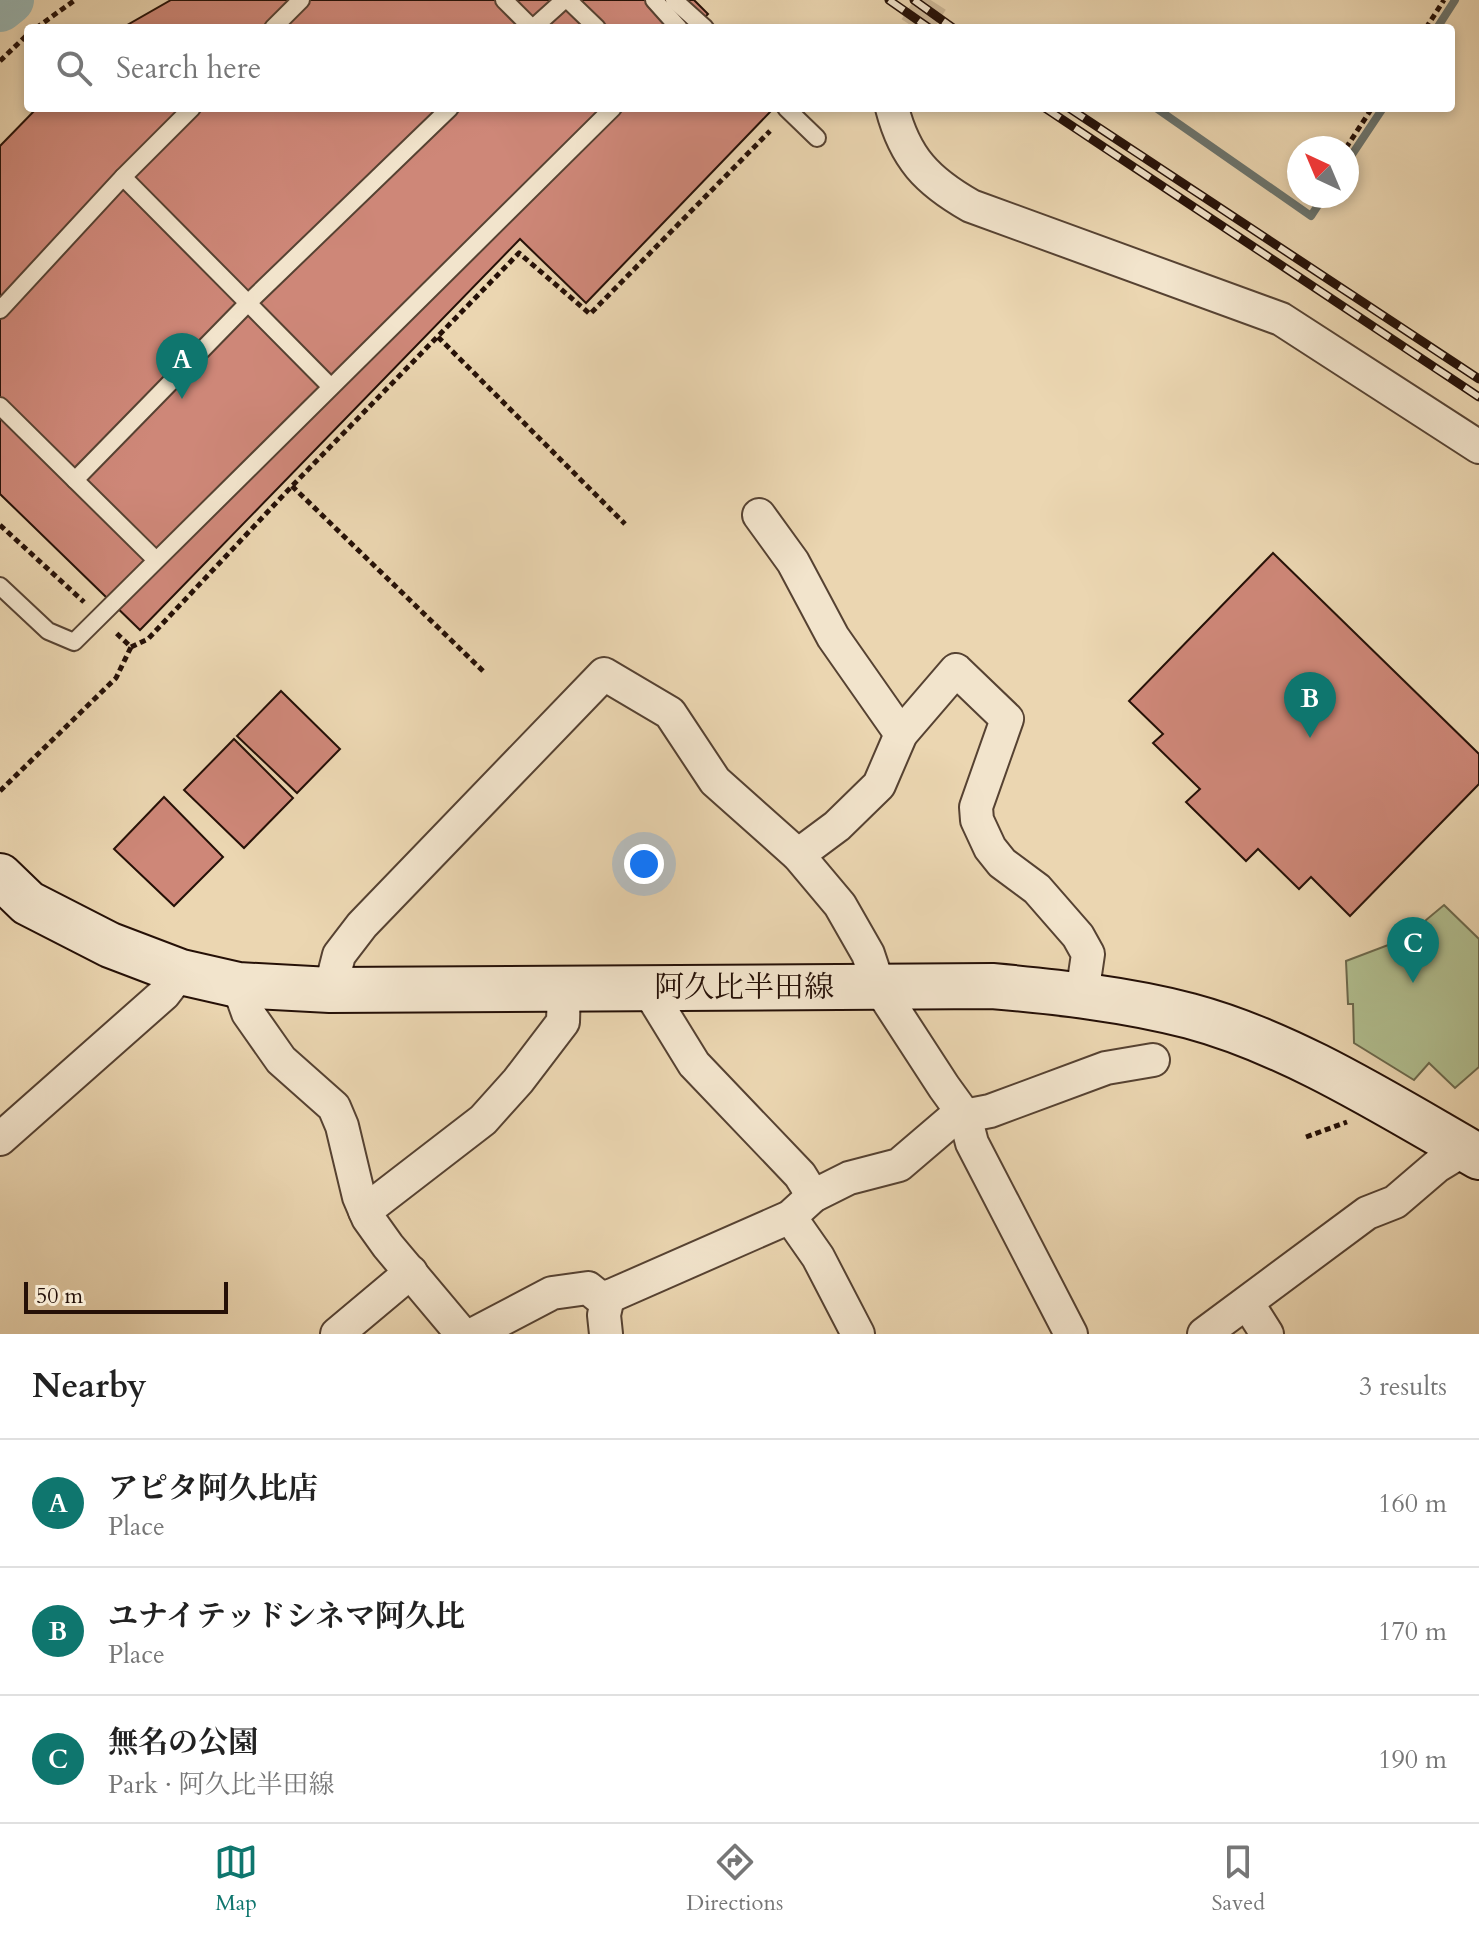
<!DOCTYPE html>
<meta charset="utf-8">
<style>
body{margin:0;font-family:Cardo,"Noto Serif JP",serif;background:#f6f6f6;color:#222}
.compass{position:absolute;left:1287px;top:136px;width:72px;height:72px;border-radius:50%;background:#fff;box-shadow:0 4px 12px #0003;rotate:316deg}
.scale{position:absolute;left:24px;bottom:20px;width:204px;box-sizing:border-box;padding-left:8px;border:4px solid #251007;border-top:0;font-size:22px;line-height:28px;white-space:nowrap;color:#251007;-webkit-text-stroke:6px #f2e4cc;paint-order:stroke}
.you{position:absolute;left:644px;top:864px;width:28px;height:28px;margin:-20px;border:6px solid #fff;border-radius:50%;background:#1a73e8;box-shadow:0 0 0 12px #1a73e833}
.badge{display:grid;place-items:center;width:52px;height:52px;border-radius:50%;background:#0f766e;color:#fff;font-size:26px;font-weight:700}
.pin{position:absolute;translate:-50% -66px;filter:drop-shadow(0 2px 4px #0008)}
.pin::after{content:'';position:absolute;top:42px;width:28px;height:24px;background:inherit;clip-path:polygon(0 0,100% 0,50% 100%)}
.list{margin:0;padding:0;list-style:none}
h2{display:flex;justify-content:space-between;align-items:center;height:104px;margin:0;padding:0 32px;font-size:34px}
h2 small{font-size:26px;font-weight:400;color:#767676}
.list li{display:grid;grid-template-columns:52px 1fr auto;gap:24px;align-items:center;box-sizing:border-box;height:128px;padding:0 32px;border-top:2px solid #e0e0e0}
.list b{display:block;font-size:30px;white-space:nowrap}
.list p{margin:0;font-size:26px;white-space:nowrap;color:#767676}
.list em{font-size:26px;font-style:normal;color:#767676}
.icon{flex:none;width:44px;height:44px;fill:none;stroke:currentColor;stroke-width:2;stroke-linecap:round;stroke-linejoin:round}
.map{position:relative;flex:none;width:1479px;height:1334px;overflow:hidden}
.search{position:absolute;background:#fff;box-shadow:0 4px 12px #0003;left:24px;right:24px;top:24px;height:88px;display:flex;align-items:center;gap:20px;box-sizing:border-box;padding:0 28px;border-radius:8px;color:#767676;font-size:30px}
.sheet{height:488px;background:#fff}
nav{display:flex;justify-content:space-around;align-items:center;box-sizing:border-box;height:112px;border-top:2px solid #e0e0e0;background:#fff;font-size:22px;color:#767676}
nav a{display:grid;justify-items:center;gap:4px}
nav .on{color:#0f766e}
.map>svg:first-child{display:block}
</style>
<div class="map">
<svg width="1479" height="1334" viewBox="0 0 1479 1334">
<rect width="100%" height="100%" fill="#ebd6b1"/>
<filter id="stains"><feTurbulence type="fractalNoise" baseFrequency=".0025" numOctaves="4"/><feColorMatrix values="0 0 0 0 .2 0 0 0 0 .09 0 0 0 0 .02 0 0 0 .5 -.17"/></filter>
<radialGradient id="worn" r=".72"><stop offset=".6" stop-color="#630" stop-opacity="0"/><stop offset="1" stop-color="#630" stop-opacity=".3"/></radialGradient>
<path fill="#b1bf90" stroke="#6b684c" stroke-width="2" d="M1444,905L1479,939V1067L1455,1088L1429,1063L1414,1080L1354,1043L1353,1004H1348L1346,961L1420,933L1426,920Z"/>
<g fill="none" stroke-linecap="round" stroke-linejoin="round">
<g stroke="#6b746e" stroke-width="8">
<path d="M1437,28L1455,0"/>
<path d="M1156,108L1311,216L1324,196"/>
<path d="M1347,162L1383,108"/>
</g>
<path stroke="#9ab7b3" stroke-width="48" d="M0,8L10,0"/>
</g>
<g fill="#ce8778" stroke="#251007" stroke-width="2">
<path d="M171,0H694L708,14L694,28H122Z"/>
<path d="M37,108H768L771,111L586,303L520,239L140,630L0,494V146Z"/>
<path d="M1273,553L1479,754V784L1350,916L1311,877L1299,889L1258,849L1246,861L1186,802L1200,789L1153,743L1163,734L1129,701Z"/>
<path d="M281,691L340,749L297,793L237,736Z"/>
<path d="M234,739L293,798L244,848L184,790Z"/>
<path d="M164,797L223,857L174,906L114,849Z"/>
</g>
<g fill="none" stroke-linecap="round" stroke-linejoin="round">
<path stroke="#cdb898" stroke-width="32" stroke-dasharray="32 16" stroke-linecap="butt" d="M915,28L933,0"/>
<defs>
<g id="service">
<path d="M504,0L532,28"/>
<path d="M568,0L597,28"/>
<path d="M654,0L679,28"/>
<path d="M674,0L705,28"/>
<path d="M273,28L301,0"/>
<path d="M533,28L564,0"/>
<path d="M786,108L817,138"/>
<path d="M123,177L248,303L450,108"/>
<path d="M0,310L123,177L192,108"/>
<path d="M0,406L156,560"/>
<path d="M75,480L248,303L331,387"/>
<path d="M0,586L48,631L74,642L613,108"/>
</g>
<g id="minor">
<path d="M892,108C905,158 927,181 971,206L1281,319L1479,447"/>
<path d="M759,515L793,562L833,637L901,734"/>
<path d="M798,855L837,826L879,785L901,734L956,670L1007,719L976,807L977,820L990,848L1002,863L1037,889L1078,936L1088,954L1082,995"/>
<path d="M238,985L248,1013L281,1060L334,1107L342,1126L359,1197L368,1218L388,1246L462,1334"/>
<path d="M646,986L694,1064L800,1175L813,1196"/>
<path d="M330,990L339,955L362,925L604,674L670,713L715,781L798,855L840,905L868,954L879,987L944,1087L965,1116L972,1143L1071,1334"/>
<path d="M0,1139L164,994L181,972"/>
<path d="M365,1211L483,1120L518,1081L563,1022L564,988"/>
<path d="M790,1217L818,1257L858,1334"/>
<path d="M1248,1304L1267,1334"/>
<path d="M337,1334L411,1272"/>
<path d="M474,1334L552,1293L588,1288L598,1296L608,1297L790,1217L813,1196L849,1178L899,1165L954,1118L990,1111L1106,1068L1153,1060"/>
<path d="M606,1334L604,1315L608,1297"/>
<path d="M1204,1334L1367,1213L1395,1202L1437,1166L1465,1149"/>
</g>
<path id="secondary" d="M0,876L28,903L110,945L181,972L238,985L330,990L992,986C1058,992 1125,999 1190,1016C1291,1043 1388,1105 1479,1157"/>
</defs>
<use href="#service" stroke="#564232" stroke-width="20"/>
<use href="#minor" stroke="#564232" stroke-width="36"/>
<use href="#secondary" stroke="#251007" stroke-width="48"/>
<g stroke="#251007" stroke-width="5" stroke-dasharray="6 4" stroke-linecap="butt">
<path d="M36,28L75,0"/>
<path d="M1426,28L1444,0"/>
<path d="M0,61L28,34"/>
<path d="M1346,148L1372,108"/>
<path d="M438,337L625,524"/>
<path d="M292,486L483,671"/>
<path d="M0,525L84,602"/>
<path d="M131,647L148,639L292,486L519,253L590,314L770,131"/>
<path d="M0,791L116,678L131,647L114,631"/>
<path d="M1306,1137L1347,1122"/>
</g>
<use href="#service" stroke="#f2e4cc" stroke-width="16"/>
<use href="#minor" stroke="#f2e4cc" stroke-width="32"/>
<use href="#secondary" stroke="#f2e4cc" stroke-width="44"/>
<defs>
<g id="rail">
<path d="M889,0L929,28"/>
<path d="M914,0L953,28"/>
<path d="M1045,108L1479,397"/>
<path d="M1069,108L1479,379"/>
</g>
</defs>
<use href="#rail" stroke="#251007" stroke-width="9"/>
<use href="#rail" stroke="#f2e4cc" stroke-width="6" stroke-dasharray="18" stroke-linecap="butt"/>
</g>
<g text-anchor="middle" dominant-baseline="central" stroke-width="8" stroke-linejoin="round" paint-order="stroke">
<g font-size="30" fill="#251007" stroke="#f2e4cc">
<text x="744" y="987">阿久比半田線</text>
</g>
</g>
<rect width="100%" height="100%" filter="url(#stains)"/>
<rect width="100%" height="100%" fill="url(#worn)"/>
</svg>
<svg class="compass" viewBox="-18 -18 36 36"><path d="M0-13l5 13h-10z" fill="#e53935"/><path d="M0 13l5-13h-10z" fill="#767676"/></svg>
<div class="scale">50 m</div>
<div class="you"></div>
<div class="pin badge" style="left:182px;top:399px">A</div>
<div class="pin badge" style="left:1310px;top:738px">B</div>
<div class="pin badge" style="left:1413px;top:983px">C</div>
<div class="search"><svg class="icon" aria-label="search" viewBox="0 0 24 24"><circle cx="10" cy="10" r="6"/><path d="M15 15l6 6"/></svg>Search here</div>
</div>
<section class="sheet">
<h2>Nearby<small>3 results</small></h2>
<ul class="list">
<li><span class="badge">A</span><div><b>アピタ阿久比店</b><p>Place</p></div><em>160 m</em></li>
<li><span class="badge">B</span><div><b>ユナイテッドシネマ阿久比</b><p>Place</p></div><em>170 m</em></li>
<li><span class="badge">C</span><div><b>無名の公園</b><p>Park · 阿久比半田線</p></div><em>190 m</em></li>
</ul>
</section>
<nav>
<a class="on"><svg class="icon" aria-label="map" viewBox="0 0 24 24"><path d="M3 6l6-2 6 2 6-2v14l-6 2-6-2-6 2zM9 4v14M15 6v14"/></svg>Map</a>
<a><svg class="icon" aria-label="directions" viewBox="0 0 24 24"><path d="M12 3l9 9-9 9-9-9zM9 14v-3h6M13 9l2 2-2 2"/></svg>Directions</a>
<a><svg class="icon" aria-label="saved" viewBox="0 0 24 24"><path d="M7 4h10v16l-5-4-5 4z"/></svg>Saved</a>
</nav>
